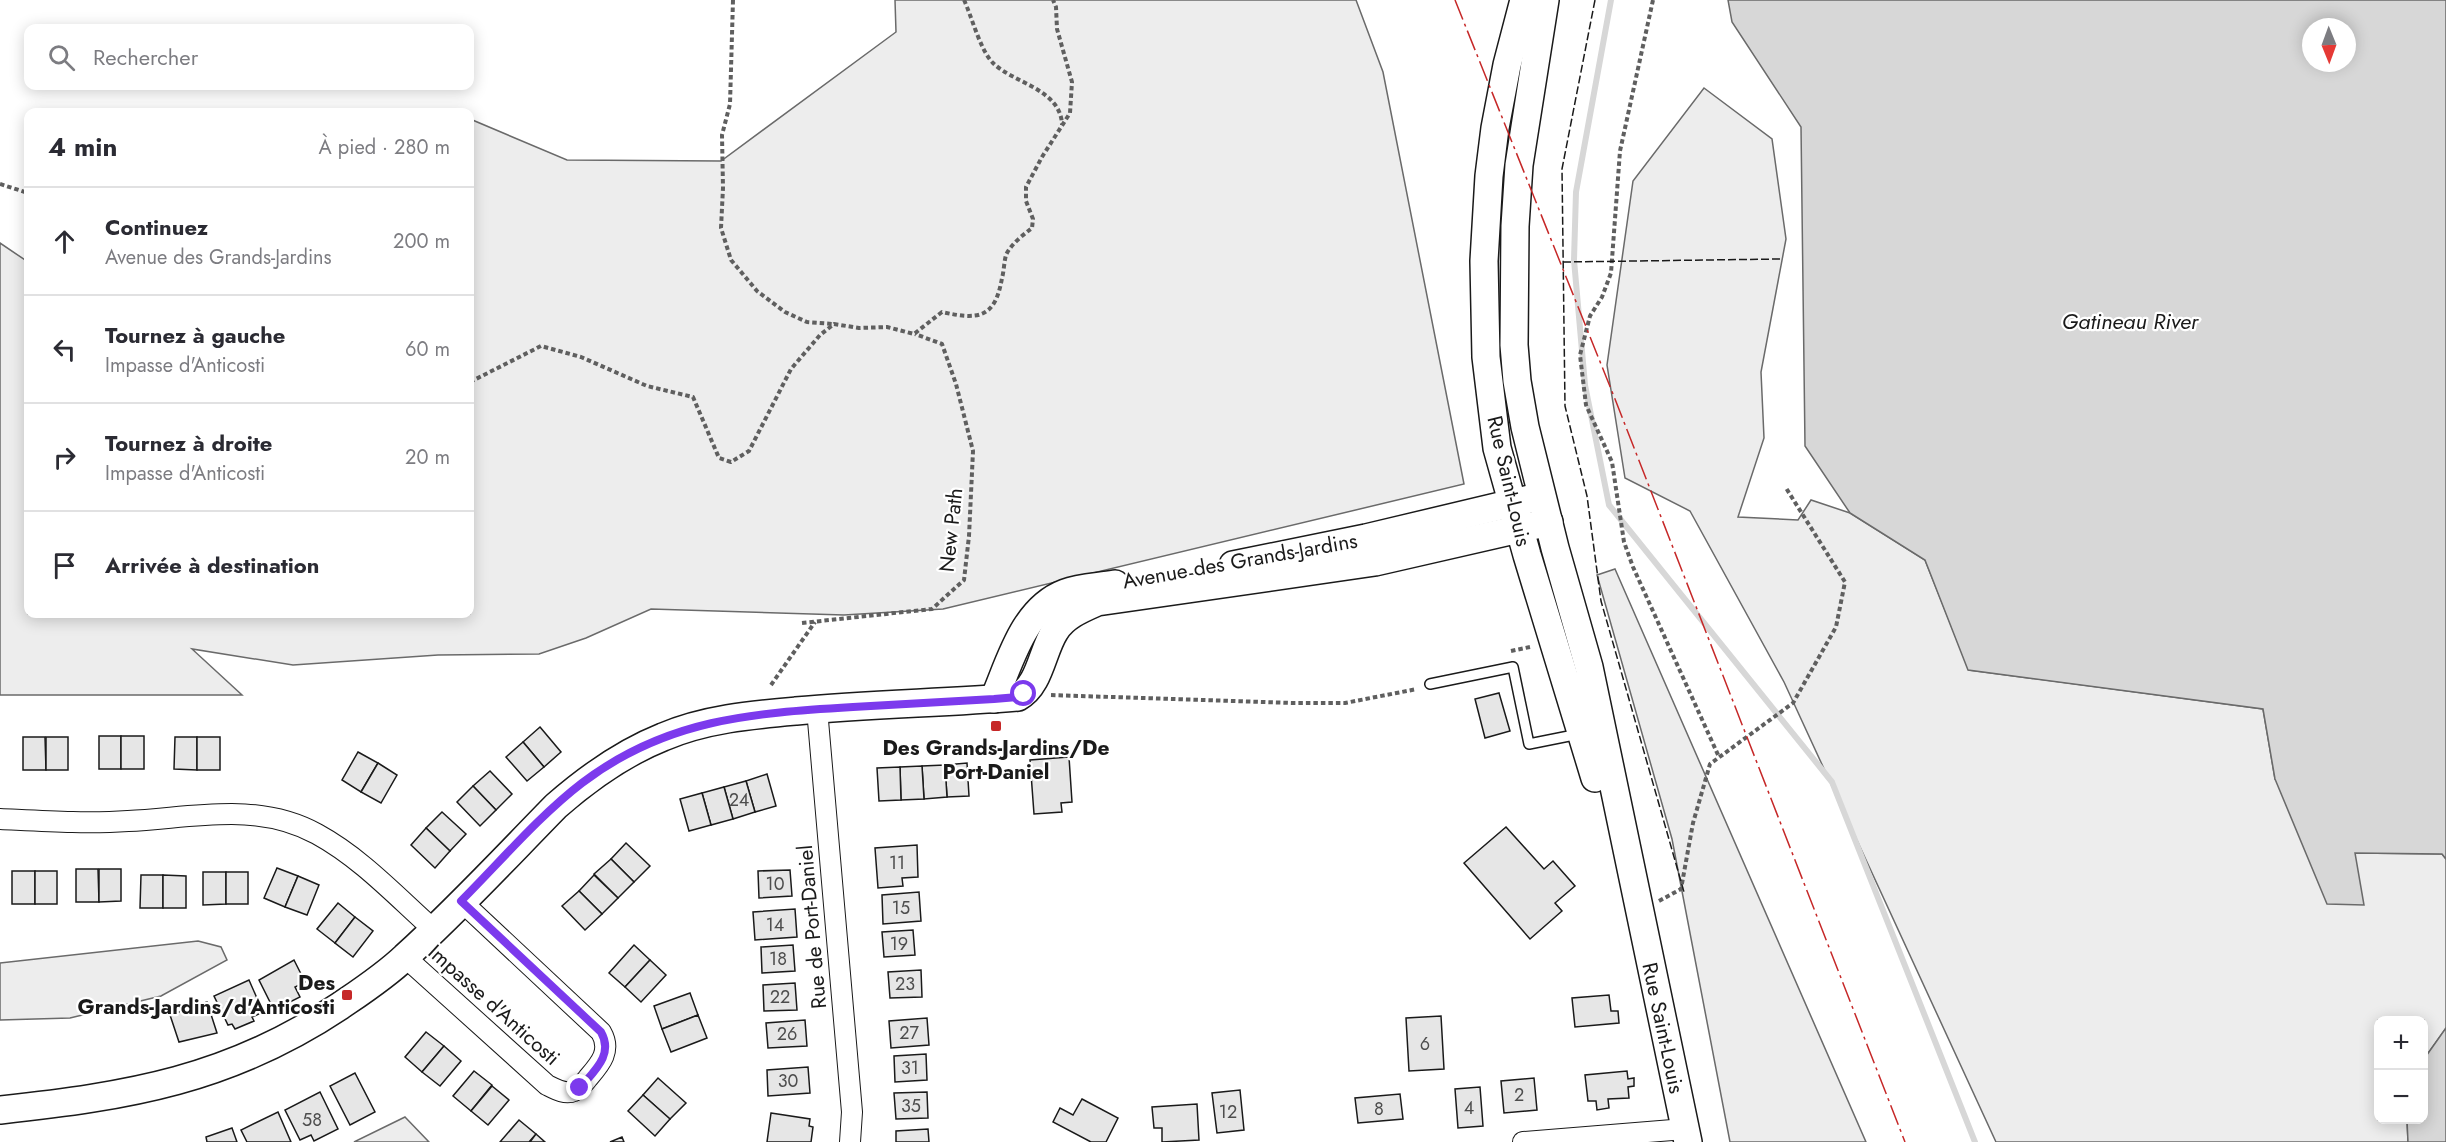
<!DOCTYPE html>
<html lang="fr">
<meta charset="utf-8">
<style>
body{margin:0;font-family:Jost,sans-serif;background:#f7f7f7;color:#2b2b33}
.controls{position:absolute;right:18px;bottom:18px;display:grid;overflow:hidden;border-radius:12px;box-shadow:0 3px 15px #0003}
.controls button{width:54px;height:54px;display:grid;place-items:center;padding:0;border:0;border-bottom:2px solid #e1e1e2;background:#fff;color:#2b2b33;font:30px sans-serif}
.compass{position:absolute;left:2302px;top:18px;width:54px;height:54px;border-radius:50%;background:#fff;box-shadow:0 3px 15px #0003;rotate:179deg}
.stop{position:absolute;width:18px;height:18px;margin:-14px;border:4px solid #7c3aed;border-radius:50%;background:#fff}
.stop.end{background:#7c3aed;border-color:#fff;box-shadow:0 2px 6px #0008}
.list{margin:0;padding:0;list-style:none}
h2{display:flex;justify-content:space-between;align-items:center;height:78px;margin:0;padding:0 24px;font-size:26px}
h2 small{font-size:20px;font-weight:400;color:#7c7c81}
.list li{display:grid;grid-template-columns:39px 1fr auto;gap:18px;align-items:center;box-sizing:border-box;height:108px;padding:0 24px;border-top:2px solid #e1e1e2}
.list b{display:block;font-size:22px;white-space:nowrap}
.list p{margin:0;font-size:20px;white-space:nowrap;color:#7c7c81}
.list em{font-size:20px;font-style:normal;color:#7c7c81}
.icon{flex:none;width:33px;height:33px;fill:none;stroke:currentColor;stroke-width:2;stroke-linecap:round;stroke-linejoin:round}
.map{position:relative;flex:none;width:2446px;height:1142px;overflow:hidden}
.search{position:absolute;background:#fff;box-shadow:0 3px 15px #0003;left:24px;top:24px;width:450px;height:66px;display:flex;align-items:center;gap:15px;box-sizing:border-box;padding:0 21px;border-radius:12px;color:#7c7c81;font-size:22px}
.panel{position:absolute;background:#fff;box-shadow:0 3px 15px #0003;left:24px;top:108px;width:450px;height:510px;border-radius:12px}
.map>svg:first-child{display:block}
</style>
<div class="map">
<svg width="2446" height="1142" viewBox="0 0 2446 1142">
<rect width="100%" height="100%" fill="#fff"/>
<g fill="#ededed" stroke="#6a6a6a" stroke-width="1.5">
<path d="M895,0H1356L1383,72L1464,484L943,609L844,615L651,609L586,638L539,654L438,655L293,665L192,649L242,695H0V243L28,262V614H470V119L567,160L721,161L896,32Z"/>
<path d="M1704,88L1772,139L1786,239L1761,372L1764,438L1738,517L1798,520L1811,500L1850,513L1925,560L1969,670L2263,709L2275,779L2354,853L2442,854L2446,859V1028L2424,1059V1020H2378V1120H2407L2408,1142H1996L1784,682L1690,511L1625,478L1607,365L1633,181Z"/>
<path d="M1615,569L1866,1142H1730L1672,839L1597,575Z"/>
<path d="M198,941L221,947L227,960L161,996L70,1018L0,1020V963Z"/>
<path d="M405,1117L429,1142H354Z"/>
</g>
<g fill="#d7d7d7" stroke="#6a6a6a" stroke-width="1.5" fill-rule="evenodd">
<path d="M1728,0H2446V859L2442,854L2355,853L2364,905L2327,904L2275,779L2263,709L1968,670L1925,560L1850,513L1805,446L1801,127L1732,22ZM2311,27H2347V63H2311Z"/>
<path d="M2446,1028V1142H2408L2407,1120H2424V1059Z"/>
</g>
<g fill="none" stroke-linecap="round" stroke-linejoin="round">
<path stroke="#d7d7d7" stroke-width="6" d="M1611,0L1576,192L1574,260L1585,385L1609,505L1832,782L1975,1142"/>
</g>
<g fill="#e6e6e6" stroke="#1a1a1a" stroke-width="1.5">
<path d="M1499,693L1510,731L1485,738L1475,699Z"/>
<path d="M540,727L561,752L544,767L523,742Z"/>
<rect x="99" y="736" width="22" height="33"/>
<rect x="121" y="736" width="23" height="33"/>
<path d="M23,737H45L46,770H23Z"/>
<rect x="46" y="737" width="22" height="33"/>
<path d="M175,737H197V770L174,769Z"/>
<rect x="197" y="737" width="23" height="33"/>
<path d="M523,742L544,767L527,781L506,757Z"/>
<path d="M358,752L378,763L361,792L342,780Z"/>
<path d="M1069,757L1072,802L1061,803L1062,812L1034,814L1030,760Z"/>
<path d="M378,763L397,775L381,803L361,792Z"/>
<path d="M967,763L969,796L947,797L945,765Z"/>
<path d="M945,765L947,797L924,799L922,766Z"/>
<path d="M922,766L924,799L901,800L900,767Z"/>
<path d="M900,767L901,800L879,801L877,768Z"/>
<path d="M490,771L512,794L496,810L473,786Z"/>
<path d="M767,774L776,806L755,812L746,781Z"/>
<path d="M746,781L755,812L733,819L724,787Z"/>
<path d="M473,786L496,810L480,826L457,802Z"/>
<path d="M724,787L733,819L711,825L702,793Z"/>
<path d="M702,793L711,825L689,831L680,799Z"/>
<path d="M442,812L466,834L450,851L426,828Z"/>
<path d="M1506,827L1544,869L1553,861L1575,886L1555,903L1562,911L1530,939L1464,863Z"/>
<path d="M426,828L450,851L435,868L411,845Z"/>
<path d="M626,843L650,866L634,882L611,859Z"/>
<path d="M917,845L918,877L902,878L903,886L878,888L875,848Z"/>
<path d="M611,859L634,882L618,898L594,874Z"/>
<path d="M277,868L298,876L285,907L264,898Z"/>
<path d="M76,869H98L99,902H76Z"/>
<path d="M99,869H121V901L99,902Z"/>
<path d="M790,870L792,896L759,898L758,871Z"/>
<rect x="12" y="871" width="23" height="33"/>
<rect x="35" y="871" width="22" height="33"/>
<path d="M203,872H226V904L203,905Z"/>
<rect x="226" y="872" width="22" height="32"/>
<path d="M141,875H163V908H140Z"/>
<path d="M163,875L186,876V908H163Z"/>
<path d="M594,875L618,898L602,914L579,891Z"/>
<path d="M298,876L319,885L307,915L285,907Z"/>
<path d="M579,891L602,914L585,930L562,906Z"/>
<path d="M919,892L921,921L883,924L882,895Z"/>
<path d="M338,903L355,917L335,943L317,929Z"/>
<path d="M795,909L797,937L755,940L753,912Z"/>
<path d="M355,917L373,931L353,957L335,943Z"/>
<path d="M913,930L915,955L884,957L882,932Z"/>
<path d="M634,945L650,960L625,987L609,973Z"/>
<path d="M793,945L795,971L762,973L761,947Z"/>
<path d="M294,960L305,982L295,987L300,997L274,1010L259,980Z"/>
<path d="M650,960L666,975L641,1002L625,987Z"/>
<path d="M921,970L922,997L890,998L888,972Z"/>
<path d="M249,980L263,1012L252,1017L254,1021L235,1029L232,1024L228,1025L214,996Z"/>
<path d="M795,983L797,1010L764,1011L763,985Z"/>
<path d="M690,993L698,1015L662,1029L654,1006Z"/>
<path d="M1609,995L1611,1011H1618L1619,1023L1575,1027L1572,998Z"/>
<path d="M207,1002L217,1033L179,1042L170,1015Z"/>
<path d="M698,1015L707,1038L671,1052L662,1029Z"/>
<path d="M1441,1016L1444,1069L1409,1071L1406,1018Z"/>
<path d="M927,1018L929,1045L891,1048L889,1021Z"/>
<path d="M805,1020L807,1046L768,1048L766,1023Z"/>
<path d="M426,1032L444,1046L422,1072L405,1057Z"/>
<path d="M444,1046L461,1061L440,1086L422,1072Z"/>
<path d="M926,1054L927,1080L895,1082L894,1056Z"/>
<path d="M808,1067L810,1093L768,1096L767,1070Z"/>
<path d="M474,1071L492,1085L471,1111L453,1096Z"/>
<path d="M1627,1071L1628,1079L1634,1078V1086L1628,1087L1629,1098L1608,1099L1609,1108L1597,1110L1596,1101H1588L1585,1075Z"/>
<path d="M355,1073L375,1112L350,1125L330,1086Z"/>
<path d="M658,1078L686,1103L670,1119L643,1095Z"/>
<path d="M1534,1078L1537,1110L1504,1113L1501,1081Z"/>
<path d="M492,1086L509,1100L488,1125L471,1111Z"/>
<path d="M1480,1087L1483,1126L1458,1128L1455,1089Z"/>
<path d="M1240,1090L1244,1130L1217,1133L1212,1093Z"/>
<path d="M320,1092L338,1129L314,1141L311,1135L300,1140L285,1110Z"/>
<path d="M927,1092L928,1118L896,1119L894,1093Z"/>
<path d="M1400,1094L1403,1119L1358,1123L1355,1098Z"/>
<path d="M643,1095L670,1119L655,1136L628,1111Z"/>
<path d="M1082,1099L1118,1118L1106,1142H1091L1053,1122L1060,1108L1073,1115Z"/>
<path d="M1197,1104L1199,1140L1162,1142V1128H1154L1152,1107Z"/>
<path d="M278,1112L291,1142H247L241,1130Z"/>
<path d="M771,1113L810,1119L809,1126L813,1127L811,1142H767Z"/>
<path d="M519,1120L536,1134L529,1142H500Z"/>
<path d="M232,1128L237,1142H207L206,1137Z"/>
<path d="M928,1129L929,1142H896V1131Z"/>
<path d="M536,1134L545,1142H530Z"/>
<path d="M622,1137L624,1142H610Z"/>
</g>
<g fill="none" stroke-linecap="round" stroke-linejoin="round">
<defs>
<path id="lane" d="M1430,684L1513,667L1529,744L1579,734"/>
<g id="street">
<path d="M817,709L852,1112L850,1142"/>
<path d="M0,819C42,821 86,824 128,821C192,818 257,801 317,834C361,858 396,896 433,929"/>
<path d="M405,957L547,1085C555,1089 565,1095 574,1091C580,1089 584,1083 588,1078C600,1064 612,1051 601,1032L461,901"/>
<path d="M1523,1142L1685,1129"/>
</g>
<g id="secondary">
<path d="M1524,0L1507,65L1495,128L1489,176L1484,261L1486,357L1497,448L1527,555L1595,778"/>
<path d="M1545,0L1519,165L1515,226L1514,345L1517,381L1525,427L1555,548L1589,667L1688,1142"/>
<path d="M1233,565L1366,538L1530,499"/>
<path d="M994,699C1010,662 1023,609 1065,593C1081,587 1099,587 1115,584"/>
<path d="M0,1110C129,1096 229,1080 340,1006C362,991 385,976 405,957C457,910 507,856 556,806C588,778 623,753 663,737C705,719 751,715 796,711C870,704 944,703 1018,697C1040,685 1042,651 1055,631C1064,616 1081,609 1097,602L1375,562L1549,522"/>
</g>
</defs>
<use href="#lane" stroke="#1a1a1a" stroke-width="12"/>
<use href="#street" stroke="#1a1a1a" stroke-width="22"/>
<use href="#secondary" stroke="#1a1a1a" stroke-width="30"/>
<g stroke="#5f5f5f" stroke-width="4" stroke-dasharray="4.5 3" stroke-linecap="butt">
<path d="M733,0L730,104L722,135L723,188L721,228L731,260L757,291L785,312L807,322L833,324"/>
<path d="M964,0C972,17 980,50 993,63C1013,83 1061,89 1062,125"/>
<path d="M1653,0L1620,151L1611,273L1602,297L1590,316L1580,355L1586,405L1612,462L1624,542L1633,567L1719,757"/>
<path d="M0,184L28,193"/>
<path d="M470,382L541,346L581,357L647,386L693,397L719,458L731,462L749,451L791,369L820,335L834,324L859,328L887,327L914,334L942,312C978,320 995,319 1002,278C1004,271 1004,262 1006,255C1011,244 1023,235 1032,228L1033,219L1026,201V187L1042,157L1070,113L1072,82L1057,29L1056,7L1053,0"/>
<path d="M802,623L932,609L964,580L969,536L973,451L956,384L942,344L915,334"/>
<path d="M1511,651L1530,647"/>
<path d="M771,685L815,622"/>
<path d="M1051,695L1294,703H1345L1417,689"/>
<path d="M1659,901L1681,889L1693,823L1710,764L1793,703L1836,627L1845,582L1786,488"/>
</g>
<use href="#lane" stroke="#fff" stroke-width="9"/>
<use href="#street" stroke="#fff" stroke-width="20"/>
<use href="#secondary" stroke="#fff" stroke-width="27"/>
<g stroke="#1a1a1a" stroke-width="1.5" stroke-dasharray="8 3" stroke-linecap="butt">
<path d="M1595,0L1562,169L1565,406L1587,496L1601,601L1684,892"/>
<path d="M1563,262L1780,259"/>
</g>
<path stroke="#c62828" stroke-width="1.5" stroke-dasharray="21 4.5 3 4.5" stroke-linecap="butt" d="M1455,0L1615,399L1905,1142"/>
</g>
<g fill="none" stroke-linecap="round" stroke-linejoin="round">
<path stroke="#7c3aed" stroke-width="8" d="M580,1088C594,1071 614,1055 601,1032L461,901C499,863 540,815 582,783C666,719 752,713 853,707C900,704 947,702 994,699L1018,697L1024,694"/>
</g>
<g fill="#c62828" stroke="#fff" stroke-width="2">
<rect x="990" y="720" width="12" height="12" rx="3"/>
<rect x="341" y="989" width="12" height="12" rx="3"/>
</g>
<g text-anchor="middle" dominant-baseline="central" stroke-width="4.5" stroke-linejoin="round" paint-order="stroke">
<g font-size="18" fill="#4d4d4d">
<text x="739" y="800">24</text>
<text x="897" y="863">11</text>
<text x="775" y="884">10</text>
<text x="901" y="908">15</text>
<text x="775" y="925">14</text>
<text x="899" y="944">19</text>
<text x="778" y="959">18</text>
<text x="905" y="984">23</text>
<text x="780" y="997">22</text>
<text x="909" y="1033">27</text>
<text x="787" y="1034">26</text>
<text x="1425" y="1044">6</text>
<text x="910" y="1068">31</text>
<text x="788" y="1081">30</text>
<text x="1519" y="1095">2</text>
<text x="911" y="1106">35</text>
<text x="1469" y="1108">4</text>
<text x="1379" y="1109">8</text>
<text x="1228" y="1112">12</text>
<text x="312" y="1120">58</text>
</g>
<g font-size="21" fill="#1a1a1a" stroke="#fff">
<text transform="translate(1509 481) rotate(77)">Rue Saint-Louis</text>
<text transform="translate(951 530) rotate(-84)">New Path</text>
<text transform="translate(1240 561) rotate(-10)">Avenue des Grands-Jardins</text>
<text transform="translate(812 927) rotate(-95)">Rue de Port-Daniel</text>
<text transform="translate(494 1005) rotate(42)">Impasse d'Anticosti</text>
<text transform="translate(1663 1028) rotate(78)">Rue Saint-Louis</text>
</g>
<g font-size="21" font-weight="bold" fill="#1a1a1a" stroke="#fff">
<text x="996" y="748">Des Grands-Jardins/De<tspan x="996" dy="24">Port-Daniel</tspan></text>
<text x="335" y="983" text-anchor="end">Des<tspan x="335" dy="24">Grands-Jardins/d'Anticosti</tspan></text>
</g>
<g font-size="22" font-style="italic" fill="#1a1a1a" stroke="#fff">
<text x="2130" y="321">Gatineau River</text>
</g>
</g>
</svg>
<div class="controls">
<button>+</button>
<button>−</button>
</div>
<svg class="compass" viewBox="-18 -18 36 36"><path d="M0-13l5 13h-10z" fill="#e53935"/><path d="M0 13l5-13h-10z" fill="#7c7c81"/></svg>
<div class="stop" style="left:1024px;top:694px"></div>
<div class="stop end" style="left:580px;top:1088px"></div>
<div class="search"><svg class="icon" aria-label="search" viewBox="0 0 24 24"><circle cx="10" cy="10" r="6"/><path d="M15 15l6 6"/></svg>Rechercher</div>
<section class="panel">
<h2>4 min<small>À pied · 280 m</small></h2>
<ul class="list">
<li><svg class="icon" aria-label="ahead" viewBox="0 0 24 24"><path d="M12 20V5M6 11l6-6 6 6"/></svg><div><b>Continuez</b><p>Avenue des Grands-Jardins</p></div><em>200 m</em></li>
<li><svg class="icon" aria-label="left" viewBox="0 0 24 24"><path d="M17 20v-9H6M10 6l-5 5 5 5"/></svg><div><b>Tournez à gauche</b><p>Impasse d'Anticosti</p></div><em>60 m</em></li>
<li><svg class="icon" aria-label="right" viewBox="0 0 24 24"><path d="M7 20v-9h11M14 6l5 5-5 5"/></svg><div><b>Tournez à droite</b><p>Impasse d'Anticosti</p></div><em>20 m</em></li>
<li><svg class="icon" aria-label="arrive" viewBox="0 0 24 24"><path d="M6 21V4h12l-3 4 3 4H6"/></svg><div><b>Arrivée à destination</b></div></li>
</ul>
</section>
</div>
